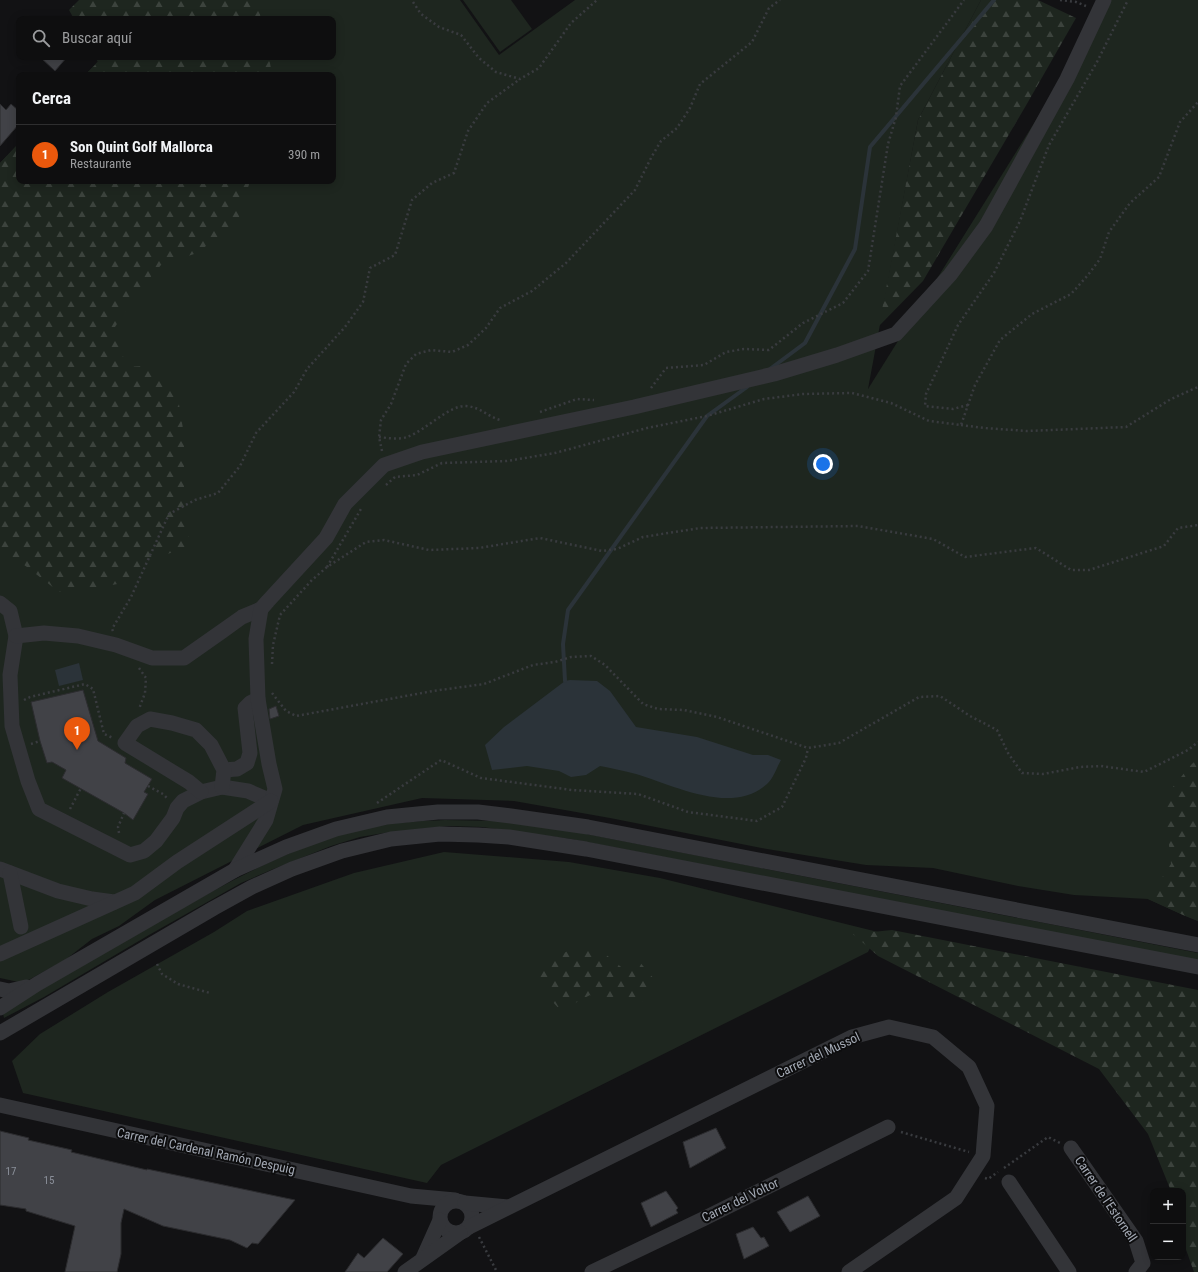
<!DOCTYPE html>
<html lang="es">
<meta charset="utf-8">
<style>
body{margin:0;font-family:"Roboto Condensed",sans-serif;background:#171718;color:#f1f3f6}
.controls{position:absolute;right:12px;bottom:12px;display:grid;overflow:hidden;border-radius:8px;box-shadow:0 2px 10px #0003}
.controls button{width:36px;height:36px;display:grid;place-items:center;padding:0;border:0;border-bottom:1px solid #2e2e2f;background:#0e0e0f;color:#f1f3f6;font:20px sans-serif}
.you{position:absolute;left:823px;top:464px;width:14px;height:14px;margin:-10px;border:3px solid #fff;border-radius:50%;background:#1a73e8;box-shadow:0 0 0 6px #1a73e833}
.badge{display:grid;place-items:center;width:26px;height:26px;border-radius:50%;background:#ea580c;color:#fff;font-size:13px;font-weight:700}
.pin{position:absolute;translate:-50% -33px;filter:drop-shadow(0 1px 2px #0008)}
.pin::after{content:'';position:absolute;top:21px;width:14px;height:12px;background:inherit;clip-path:polygon(0 0,100% 0,50% 100%)}
.list{margin:0;padding:0;list-style:none}
h2{display:flex;justify-content:space-between;align-items:center;height:52px;margin:0;padding:0 16px;font-size:17px}
h2 small{font-size:13px;font-weight:400;color:#9b9c9e}
.list li{display:grid;grid-template-columns:26px 1fr auto;gap:12px;align-items:center;box-sizing:border-box;height:60px;padding:0 16px;border-top:1px solid #2e2e2f}
.list b{display:block;font-size:15px;white-space:nowrap}
.list p{margin:0;font-size:13px;white-space:nowrap;color:#9b9c9e}
.list em{font-size:13px;font-style:normal;color:#9b9c9e}
.icon{flex:none;width:22px;height:22px;fill:none;stroke:currentColor;stroke-width:2;stroke-linecap:round;stroke-linejoin:round}
.map{position:relative;flex:none;width:1198px;height:1272px;overflow:hidden}
.search{position:absolute;background:#0e0e0f;box-shadow:0 2px 10px #0003;left:16px;top:16px;width:320px;height:44px;display:flex;align-items:center;gap:10px;box-sizing:border-box;padding:0 14px;border-radius:8px;color:#9b9c9e;font-size:15px}
.panel{position:absolute;background:#0e0e0f;box-shadow:0 2px 10px #0003;left:16px;top:72px;width:320px;height:112px;border-radius:8px}
.map>svg:first-child{display:block}
</style>
<div class="map">
<svg width="1198" height="1272" viewBox="0 0 1198 1272">
<defs>
<pattern id="forest-firs" width="22" height="20" patternUnits="userSpaceOnUse"><rect width="22" height="20" fill="#1e261f"/><path d="M5 1l3.5 6h-7zM16 11l3.5 6h-7z" fill="#3c433d"/></pattern>
</defs>
<rect width="100%" height="100%" fill="#121214"/>
<g fill="#1e261f">
<path d="M157,0H460L499,55L575,0H981L918,120L868,389L1111,0H1198V921L1183,915L1148,899L1074,895L1018,886L933,868L866,865L767,849L610,818L514,801L422,798L303,825L155,900L119,926L92,939L65,960L23,983L0,978V163L19,143V181H333V75H85L102,57H333V19H139Z"/>
<path d="M463,0H511L532,29L500,52Z"/>
<path d="M445,820L500,821L561,829L1198,953V961L571,839L482,827L449,826L384,833L360,837L331,846L271,870L241,883L149,935L44,997L4,1018L3,1013L33,994C79,968 124,941 170,915C232,880 296,844 366,828C392,822 419,821 445,820Z"/>
<path d="M444,852L569,862L660,878L878,932L868,952L441,1165L427,1183L23,1093L12,1061L40,1034L108,992L214,932L247,911L354,873Z"/>
</g>
<g fill="url(#forest-firs)">
<path d="M79,0H257L261,19H74L69,10Z"/>
<path d="M981,0H1038L1076,18L1028,102L923,281L879,326L918,120Z"/>
<path d="M95,57H269L272,75H85L98,62Z"/>
<path d="M19,143V181H250L238,221L197,253L161,265L137,293L115,327L126,367L146,366L177,392L184,435V486L190,547L151,559L128,582L96,588L59,592L27,567L0,549V163Z"/>
<path d="M1198,758V921L1183,915L1148,899L1171,864L1164,798L1190,766Z"/>
<path d="M892,930L1198,990V1272H1194L1183,1241V1191H1171L1148,1134L1099,1069L878,956L853,934Z"/>
<path d="M573,948L588,949L604,953L626,971L638,960L654,979L650,996L641,1002C620,993 621,994 600,1001L590,995L577,1002L562,1012L552,1001L546,985L532,980C542,964 557,957 573,948Z"/>
</g>
<g fill="#2b3339">
<path d="M79,663L83,680L59,686L55,670Z"/>
<path d="M570,680L597,681L610,691L636,727L697,737L753,755H768L781,760C777,767 773,779 767,784C731,816 674,785 636,774C624,771 612,768 600,766L586,775L571,777L559,771L527,766L492,770L485,745L504,727L565,681Z"/>
</g>
<g fill="none" stroke-linecap="round" stroke-linejoin="round">
<g stroke="#2b3339" stroke-width="4">
<path d="M770,369L805,343L855,249L870,147L994,0"/>
<path d="M565,681L563,644L568,610L707,416L747,387"/>
</g>
</g>
<g fill="#414247" stroke="#2c2c2f">
<path d="M40,57H67L55,71Z"/>
<path d="M0,104L6,110L11,104L19,111V124L0,146Z"/>
<path d="M83,690L98,741L126,758L125,763L152,779L144,792L148,794L133,820L124,813L62,778L66,770L52,762L47,763L40,741L31,702Z"/>
<path d="M276,706L279,716L270,719L269,709Z"/>
<path d="M716,1128L726,1148L690,1168L683,1142Z"/>
<path d="M0,1131L29,1138L28,1140L72,1150L71,1152L147,1170V1169L295,1200L258,1244L252,1243L247,1248L230,1240L163,1226L124,1209L121,1223V1254L117,1272H65L75,1226L26,1211V1209L0,1205Z"/>
<path d="M666,1191L678,1208L676,1210L678,1213L651,1227L641,1203Z"/>
<path d="M808,1196L820,1216L790,1232L777,1212Z"/>
<path d="M753,1227L761,1238L764,1237L769,1246L744,1259L736,1234Z"/>
<path d="M383,1238L403,1254L387,1272H345L358,1253L364,1258Z"/>
</g>
<g fill="none" stroke-linecap="round" stroke-linejoin="round">
<g stroke="#393b3f" stroke-width="2.5" stroke-dasharray="2 3" stroke-linecap="butt">
<path d="M1060,0L1076,2L1086,6"/>
<path d="M413,2L421,14L439,27L461,35L479,58L496,72L520,79L539,68L571,23L597,0"/>
<path d="M651,388L666,368L704,365L726,352L744,349L769,350L803,323L843,303L868,271L888,144L896,117L900,86L964,0"/>
<path d="M968,405L953,409L925,406L926,394L958,325L994,273L1020,221L1049,145L1097,62L1128,0"/>
<path d="M540,412L577,399L594,400"/>
<path d="M961,425L984,428L1027,431L1126,427L1171,399L1198,387"/>
<path d="M379,437C387,438 399,440 407,437C425,431 449,405 466,406C480,407 489,417 500,420"/>
<path d="M382,451L379,437L381,420L391,404L406,364L416,354L431,350L452,352L468,345L486,328L500,308L532,291L566,263L635,190L652,156L661,141L677,128L690,108L700,84L752,42L769,8L780,0"/>
<path d="M386,485L395,477L417,475L442,463L507,461L555,453L647,428L707,416L764,399L803,394L852,393L891,403L929,421L961,425L975,385L1000,340L1032,314L1071,294L1088,275L1100,259L1109,232L1130,203L1159,177L1180,122L1198,102"/>
<path d="M327,567L361,509"/>
<path d="M113,631L112,629L131,597L169,514L195,500L218,493L240,466L256,433L294,392L307,369L345,327L363,302L370,268L395,255L412,200L432,183L454,173L468,131L487,103L520,79"/>
<path d="M272,664L273,645L280,615L312,580L327,567L366,542L384,540L429,550L479,548L540,538L602,551L617,549L643,537L700,528L858,526L933,539L965,557L1036,548L1071,570H1089L1164,546L1178,528L1198,525"/>
<path d="M139,668L146,678L145,693L139,709"/>
<path d="M272,693L286,711L296,716L433,691L484,684L533,665L555,662L571,657L591,656L605,665L643,704L658,709L684,710L717,717L808,748L839,743L919,697L940,696L970,716L997,730L1008,753L1022,773L1043,774L1080,767L1101,766L1144,772L1188,750L1198,742"/>
<path d="M24,700L30,697L85,684L93,689L104,734L113,738"/>
<path d="M31,744L40,741"/>
<path d="M148,786L163,794L167,798"/>
<path d="M377,803L441,760L481,778L572,790L638,794L688,812L757,821L782,807L806,758L808,748"/>
<path d="M70,809L81,788"/>
<path d="M119,833L118,827L124,813"/>
<path d="M157,964L162,974L178,984L210,993"/>
<path d="M901,1132L969,1152"/>
<path d="M1004,1168L1048,1137L1060,1143"/>
<path d="M985,1178L988,1179L998,1172"/>
<path d="M479,1237L497,1272"/>
</g>
<g stroke="#333438" stroke-width="15">
<path d="M0,603L10,611L16,636L10,675L12,726L28,781L39,809L130,855L144,851L156,841L173,818L177,808L183,801L201,792L222,787L248,791L271,801"/>
<path d="M16,636L44,633L78,636L116,645L152,658H184L221,632L242,617L261,609"/>
<path d="M224,770L237,769L247,763L250,753L245,708L250,703L258,699"/>
<path d="M201,792L189,782L125,743L137,726L150,719L172,723L196,730L211,745L224,770L222,787"/>
<path d="M0,869L58,891L92,899L114,902"/>
<path d="M235,870L266,820L275,789L269,764L258,699L256,639L261,609L268,601L326,538L345,504L384,465L422,452L634,407L774,374L837,355L896,334L950,275L986,226L1067,79L1104,0"/>
<path d="M10,873L21,927"/>
<path d="M0,954L135,893L177,862L271,801"/>
<path d="M0,989L9,991L26,987"/>
<path d="M0,1008L37,984L235,870L286,847L336,829L387,817L438,812H478L511,816L588,827L1198,945"/>
<path d="M0,1033L214,908L252,887L292,869L342,851L391,839L440,834L478,835L509,837L586,849L1198,967"/>
<path d="M0,1105L411,1196L455,1200"/>
<path d="M1071,1148L1136,1241L1143,1263L1136,1272"/>
<path d="M1009,1182L1069,1272"/>
<circle cx="456" cy="1217" r="16"/>
<path d="M465,1203L508,1207"/>
<path d="M469,1227L852,1037L889,1027L933,1037L969,1067L987,1106L983,1156L956,1198L849,1272"/>
<path d="M423,1258L440,1220"/>
<path d="M405,1272L460,1233"/>
<path d="M592,1272L703,1219L888,1127"/>
</g>
</g>
<g text-anchor="middle" dominant-baseline="central" stroke-width="4" stroke-linejoin="round" paint-order="stroke">
<g font-size="11" fill="#8a8f99">
<text x="11" y="1171">17</text>
<text x="49" y="1180">15</text>
</g>
<g font-size="13" fill="#a3a9b4" stroke="#0d0d0e">
<text transform="translate(818 1055) rotate(-25)">Carrer del Mussol</text>
<text transform="translate(206 1151) rotate(12)">Carrer del Cardenal Ramón Despuig</text>
<text transform="translate(1106 1199) rotate(56)">Carrer de l'Estornell</text>
<text transform="translate(740 1200) rotate(-26)">Carrer del Voltor</text>
</g>
</g>
</svg>
<div class="controls">
<button>+</button>
<button>−</button>
</div>
<div class="you"></div>
<div class="pin badge" style="left:77px;top:750px">1</div>
<div class="search"><svg class="icon" aria-label="search" viewBox="0 0 24 24"><circle cx="10" cy="10" r="6"/><path d="M15 15l6 6"/></svg>Buscar aquí</div>
<section class="panel">
<h2>Cerca<small></small></h2>
<ul class="list">
<li><span class="badge">1</span><div><b>Son Quint Golf Mallorca</b><p>Restaurante</p></div><em>390 m</em></li>
</ul>
</section>
</div>
